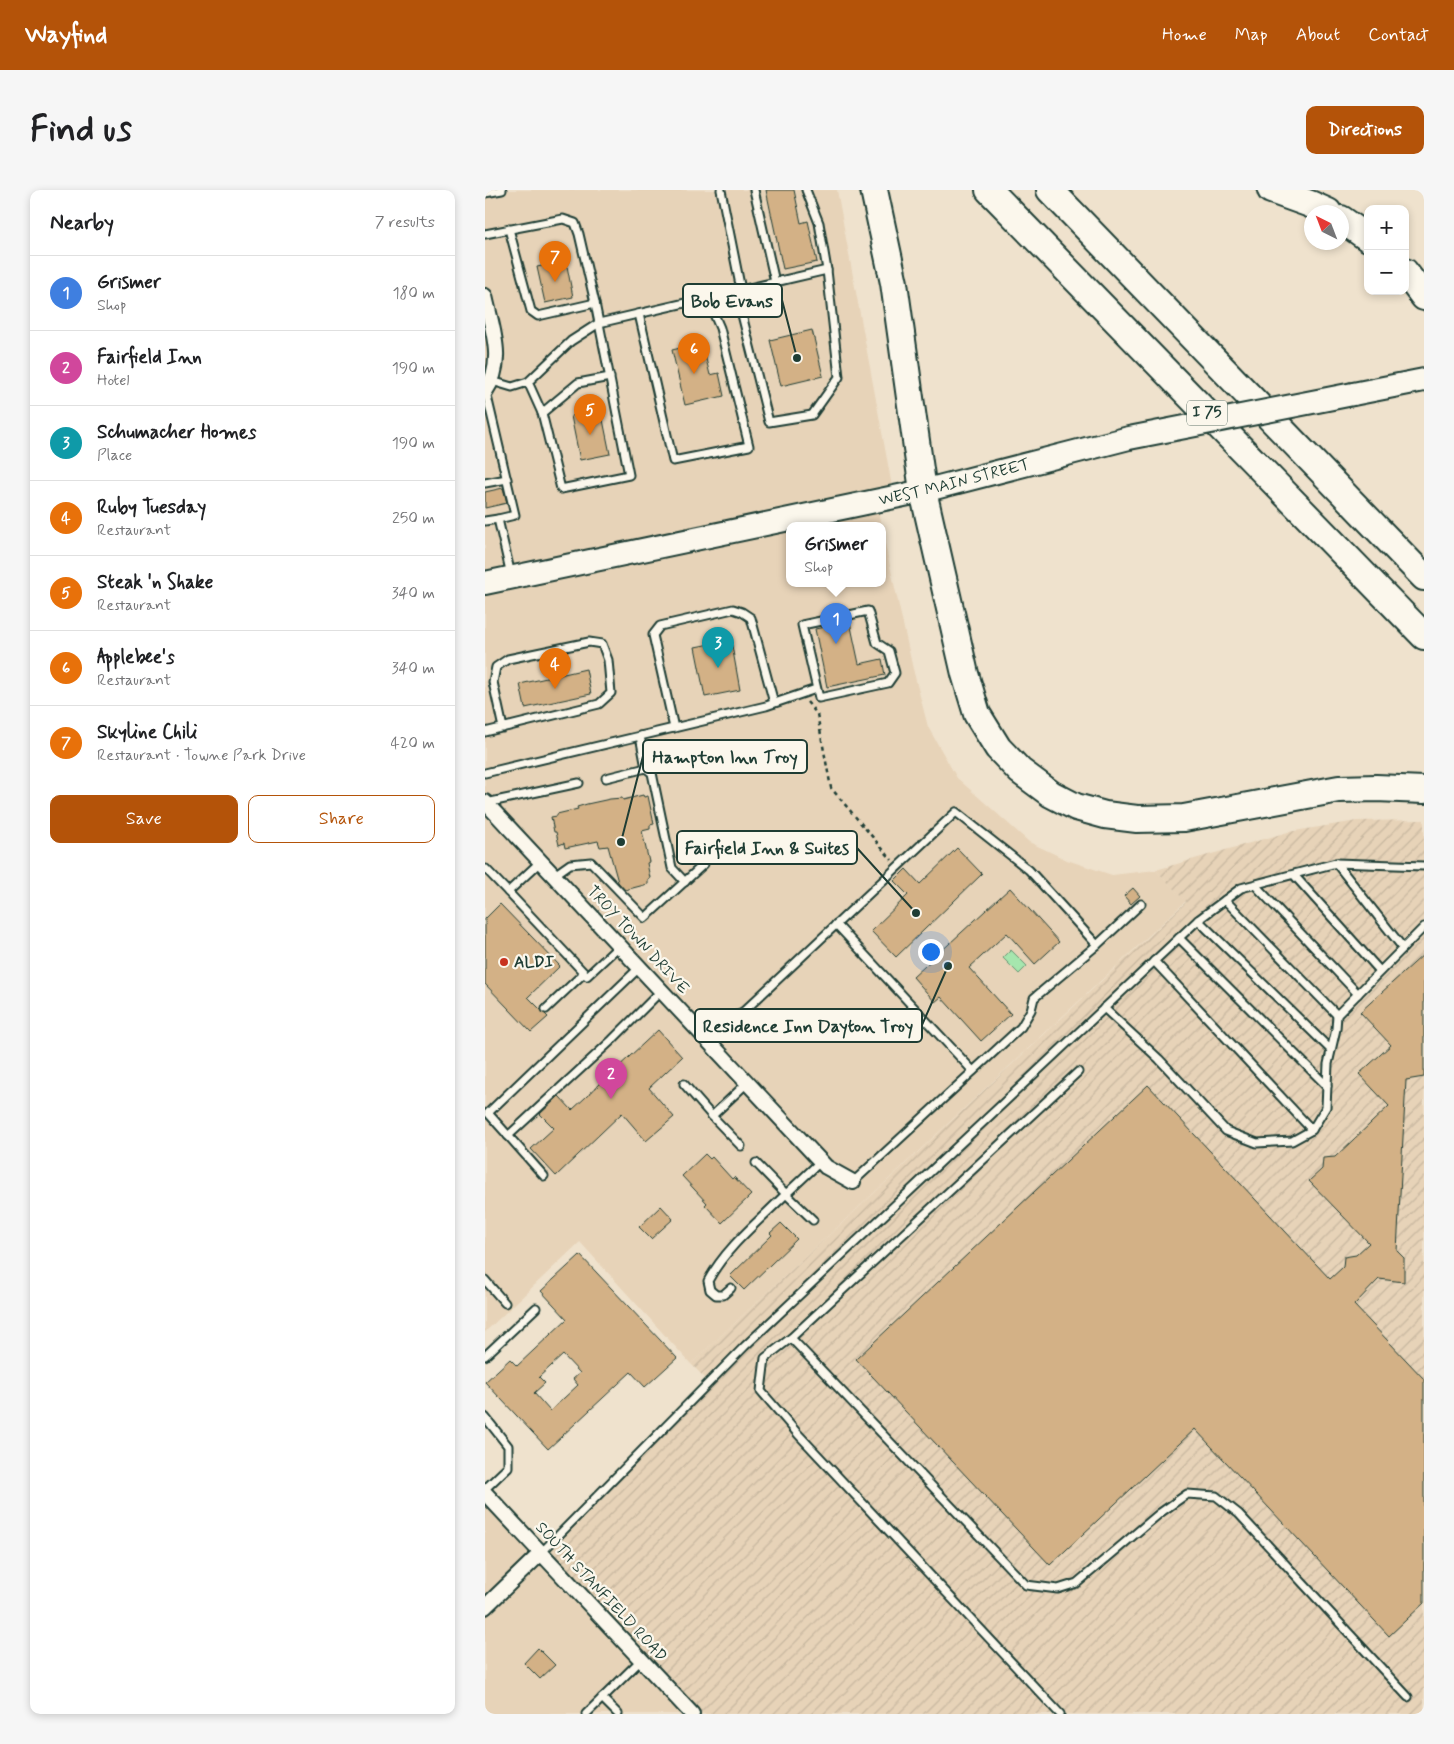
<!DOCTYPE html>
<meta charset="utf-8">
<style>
body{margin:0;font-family:Mynerve,sans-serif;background:#f6f6f6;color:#202124}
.controls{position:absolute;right:15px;top:15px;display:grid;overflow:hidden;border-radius:10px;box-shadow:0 2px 8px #0003}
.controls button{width:45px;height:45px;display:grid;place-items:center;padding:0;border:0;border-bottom:1px solid #e0e0e0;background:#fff;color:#202124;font:25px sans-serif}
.compass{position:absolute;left:819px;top:15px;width:45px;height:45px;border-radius:50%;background:#fff;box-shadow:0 2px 8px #0003;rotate:318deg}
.you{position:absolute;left:445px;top:761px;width:18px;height:18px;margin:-12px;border:4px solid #fff;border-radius:50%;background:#1a73e8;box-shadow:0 0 0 8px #1a73e833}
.badge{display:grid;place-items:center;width:32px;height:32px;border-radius:50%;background:#b45309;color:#fff;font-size:16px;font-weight:700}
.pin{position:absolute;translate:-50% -41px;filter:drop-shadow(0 1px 2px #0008)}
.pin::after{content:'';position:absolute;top:26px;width:18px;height:15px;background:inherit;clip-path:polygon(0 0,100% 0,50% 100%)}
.popup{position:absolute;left:301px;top:332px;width:100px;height:65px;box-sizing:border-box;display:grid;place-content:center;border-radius:10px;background:#fff;filter:drop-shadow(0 1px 4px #0005);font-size:16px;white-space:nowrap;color:#757577}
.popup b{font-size:19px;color:#202124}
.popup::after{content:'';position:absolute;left:50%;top:100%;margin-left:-10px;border:10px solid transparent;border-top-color:#fff}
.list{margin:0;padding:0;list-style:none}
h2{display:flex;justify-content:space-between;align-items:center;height:65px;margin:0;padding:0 20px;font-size:21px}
h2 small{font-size:16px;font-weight:400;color:#757577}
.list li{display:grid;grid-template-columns:32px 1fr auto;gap:15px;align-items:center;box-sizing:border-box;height:75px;padding:0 20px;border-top:1px solid #e0e0e0}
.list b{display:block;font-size:19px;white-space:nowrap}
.list p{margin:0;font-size:16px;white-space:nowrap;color:#757577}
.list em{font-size:16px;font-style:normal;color:#757577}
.actions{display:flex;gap:10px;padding:15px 20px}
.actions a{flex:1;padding:11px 0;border:1px solid #b45309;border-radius:10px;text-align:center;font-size:18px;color:#b45309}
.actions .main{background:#b45309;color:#fff}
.map{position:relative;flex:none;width:939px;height:1524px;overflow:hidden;border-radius:10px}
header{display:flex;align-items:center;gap:30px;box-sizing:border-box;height:70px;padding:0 25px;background:#b45309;color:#fff}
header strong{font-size:24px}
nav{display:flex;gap:28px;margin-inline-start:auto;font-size:18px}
.intro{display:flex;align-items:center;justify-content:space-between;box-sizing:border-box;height:120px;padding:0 30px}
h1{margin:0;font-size:35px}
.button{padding:12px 22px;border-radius:10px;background:#b45309;color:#fff;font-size:18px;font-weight:700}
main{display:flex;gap:30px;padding:0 30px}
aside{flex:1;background:#fff;border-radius:10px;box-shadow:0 2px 8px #0003}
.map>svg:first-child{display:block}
</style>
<header>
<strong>Wayfind</strong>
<nav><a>Home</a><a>Map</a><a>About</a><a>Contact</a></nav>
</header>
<div class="intro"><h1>Find us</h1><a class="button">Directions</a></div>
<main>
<aside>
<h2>Nearby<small>7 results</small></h2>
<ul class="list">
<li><span class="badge" style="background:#3f7fe0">1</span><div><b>Grismer</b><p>Shop</p></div><em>180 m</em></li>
<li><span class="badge" style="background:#d1479c">2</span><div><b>Fairfield Inn</b><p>Hotel</p></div><em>190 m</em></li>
<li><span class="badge" style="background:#0f9aa8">3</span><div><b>Schumacher Homes</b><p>Place</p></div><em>190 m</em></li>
<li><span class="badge" style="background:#e8710a">4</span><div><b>Ruby Tuesday</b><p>Restaurant</p></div><em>250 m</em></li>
<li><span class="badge" style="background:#e8710a">5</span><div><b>Steak 'n Shake</b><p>Restaurant</p></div><em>340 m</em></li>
<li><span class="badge" style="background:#e8710a">6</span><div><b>Applebee's</b><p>Restaurant</p></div><em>340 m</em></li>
<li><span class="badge" style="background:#e8710a">7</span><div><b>Skyline Chili</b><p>Restaurant · Towne Park Drive</p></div><em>420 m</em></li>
</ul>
<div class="actions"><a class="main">Save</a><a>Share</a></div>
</aside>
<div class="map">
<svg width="939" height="1524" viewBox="0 0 939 1524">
<defs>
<pattern id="industrial-furrows" width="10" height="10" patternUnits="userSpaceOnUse" patternTransform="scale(1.25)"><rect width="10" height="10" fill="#e7d3b8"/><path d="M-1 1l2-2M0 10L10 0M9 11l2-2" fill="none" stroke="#c6b69f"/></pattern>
</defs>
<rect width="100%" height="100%" fill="#efe2cd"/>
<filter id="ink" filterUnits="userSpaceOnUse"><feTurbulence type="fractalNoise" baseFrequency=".02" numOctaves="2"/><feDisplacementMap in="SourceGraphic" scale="10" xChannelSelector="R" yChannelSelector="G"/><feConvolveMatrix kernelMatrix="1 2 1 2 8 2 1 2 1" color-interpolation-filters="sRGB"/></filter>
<g filter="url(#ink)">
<g fill="#e7d3b8">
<path d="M0,0H352L409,307L391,311L396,335H305V393H397V340L428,479L443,537L472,588L544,652L582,670L627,685L671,680L701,711L206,1174L95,1052L0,1142Z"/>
<path d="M0,1303L207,1524H0Z"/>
</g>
<path fill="url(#industrial-furrows)" d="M939,630V1524H207L56,1363L224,1192L206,1174L701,712L671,680L803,642L872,631Z"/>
<path fill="#a6e6ae" stroke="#629271" d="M526,760L542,776L534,784L518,768Z"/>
<g fill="#d3b186" stroke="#1f3d34" fill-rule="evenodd">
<path d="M281,0H309L316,33L323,31L332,72L298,79Z"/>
<path d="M81,71L88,107L60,113L52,77Z"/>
<path d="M327,140L338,186L296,196L285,150Z"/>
<path d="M217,153L225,185L234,183L239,206L200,215L187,160Z"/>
<path d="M116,220L125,264L95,270L86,226Z"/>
<path d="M18,298L22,313L0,318V302Z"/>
<path d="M365,432L374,474L397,469L400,485L342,497L330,439Z"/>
<path d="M246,450L255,500L220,507L210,457Z"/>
<path d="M101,479L106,504L40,518L35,494Z"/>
<path d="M158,605L159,607L163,606L169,634L165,635V639L157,641L164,672L162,673L165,688L163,689V694L140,700L133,692L123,656L115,657L113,651L80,658L79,653L74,655L71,642H69L66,627L72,626V624L93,619L92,617L102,614L125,609L137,608L138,610Z"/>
<path d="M472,658L497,684L411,767L386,741L423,705L409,691L421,679L435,694Z"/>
<path d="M525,698L574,752L550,774L522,743L484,778L526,824L496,851L456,807L450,812L428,787Z"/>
<path d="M648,698L655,706L646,714L639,706Z"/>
<path d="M15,714L75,776L43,807L63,827L46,842L0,794V729Z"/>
<path d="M939,764V887L921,890L912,1061L919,1068V1092L894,1089L869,1115L939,1189V1413L904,1446L710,1239L565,1375L371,1169L663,895L845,1089L858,1077L859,1067L871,1065L884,1053L824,991L837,979L838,968L850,967L904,916L874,884L906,855L875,822Z"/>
<path d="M173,840L197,867L164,898L189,927L161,951L137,923L71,986L46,959L69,938L55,924L74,906L87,920Z"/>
<path d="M220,964L225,969L227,967L247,989L249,987L266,1005L237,1033L220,1015L222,1013L197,986Z"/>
<path d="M176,1016L188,1029L166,1049L154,1037Z"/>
<path d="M296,1033L312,1049L259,1100L245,1086L287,1045L285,1043Z"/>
<path d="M95,1065L192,1168L160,1197L146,1182L63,1259L0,1192L25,1169L32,1176L82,1129L56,1101ZM78,1165L95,1183L88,1189L93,1195L65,1221L49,1203L60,1193L54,1187Z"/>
<path d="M53,1458L70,1475L55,1489L39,1473Z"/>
</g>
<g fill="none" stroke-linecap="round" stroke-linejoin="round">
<defs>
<g id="service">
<path d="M236,0L256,100"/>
<path d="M269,0L290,92"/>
<path d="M0,3L17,0"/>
<path d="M24,39L46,121L53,126L110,113"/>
<path d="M0,44L78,29L90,33L94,44L110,113L144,285L76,299L57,223L43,192"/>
<path d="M251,101L284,232L327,225L354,187L342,80L334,33L321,0"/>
<path d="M154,124L188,271L264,256L235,138L222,108"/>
<path d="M7,191L27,197L43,192L86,151L114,133L342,80"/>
<path d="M1,202L30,325L13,329L26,385"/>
<path d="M57,223L93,193L125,187"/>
<path d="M0,293L22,289"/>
<path d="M0,331L13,329"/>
<path d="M383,421L392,453L404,461L410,483L403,493L334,508L317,435Z"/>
<path d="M189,538L168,445L175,436L248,419L257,422L266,428L289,513"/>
<path d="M0,542L114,514L126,503L123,470L117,454L104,452L23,469L11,477L8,492L18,538"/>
<path d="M155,546L161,578L167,583L187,678L200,692"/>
<path d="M0,583L281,516L331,499"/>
<path d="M121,588L161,578"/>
<path d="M1,613L94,593"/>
<path d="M851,673L918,758"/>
<path d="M0,680L1,679L23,702L55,672"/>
<path d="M809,685L895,781"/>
<path d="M68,686L85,674L106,672L160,728L219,674"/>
<path d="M770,695L873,804"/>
<path d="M23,702L102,786L134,756"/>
<path d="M740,710L852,825"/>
<path d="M713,730L846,860"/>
<path d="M351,734L488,881"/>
<path d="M694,748L842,896"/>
<path d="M669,771L827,940"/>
<path d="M619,818L674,869L741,941L772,953L807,951L827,940L841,917L843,874L851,839L852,825L939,737"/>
<path d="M61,819L99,783"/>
<path d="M218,845L259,821L471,622L544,680L612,755"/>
<path d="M593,882L306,1148L541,1395L573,1399L592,1393L675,1323L702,1304L731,1306L754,1324L923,1507"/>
<path d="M199,894L227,926L262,893"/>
<path d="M227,926L256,956"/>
<path d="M23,946L127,850L176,801"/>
<path d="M271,973L301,1004L336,971"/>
<path d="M59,986L3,923L154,778"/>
<path d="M368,992L536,837L546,820L549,808L612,755L656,714"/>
<path d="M0,1090L20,1113"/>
<path d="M246,1098L238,1105H231L225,1100L223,1091C241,1057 274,1031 301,1004L328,1030"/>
<path d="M306,1148L280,1168L276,1201L313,1244L575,1524"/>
<path d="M0,1166L51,1118"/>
<path d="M0,1227L23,1256V1277L0,1299"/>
<path d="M56,1363L260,1156L713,730L756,698L851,673L939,676"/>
<path d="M117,1508L133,1524"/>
<path d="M101,1524L156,1470"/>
</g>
<g id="minor">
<path d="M0,106C7,139 21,172 0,202"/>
<path d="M0,612L341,977L368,992"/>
<path d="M0,1303L207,1524"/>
<path d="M0,1417L56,1363"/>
</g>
<g id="primary">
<path d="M868,204L939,190"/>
<path id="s1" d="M0,393L438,301L644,248"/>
</g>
<g id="motorway">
<path d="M389,0L409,93L438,301L480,484L492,524L513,558L535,581L566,604L591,617L620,625L652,629L699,628L854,599L891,598L939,600"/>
<path d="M504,0L939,446"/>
<path d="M565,0L939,387"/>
<path d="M786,0L825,14L843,22"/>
<path d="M856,29L883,48"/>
<path d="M920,82L939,107"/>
</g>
</defs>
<use href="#service" stroke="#1f3d34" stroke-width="11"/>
<use href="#minor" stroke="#1f3d34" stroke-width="18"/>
<use href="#primary" stroke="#1f3d34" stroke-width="26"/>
<use href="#motorway" stroke="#1f3d34" stroke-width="30"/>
<path stroke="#1f3d34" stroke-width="2.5" stroke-dasharray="4 4" stroke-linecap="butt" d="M322,512L332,524L346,598L407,670"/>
<use href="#service" stroke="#fbf7ec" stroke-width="7"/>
<use href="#minor" stroke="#fbf7ec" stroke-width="14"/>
<use href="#primary" stroke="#fbf7ec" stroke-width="22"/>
<use href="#motorway" stroke="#fbf7ec" stroke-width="26"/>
<defs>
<path id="primary-bridge" d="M644,248L868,204"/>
</defs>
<use href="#primary-bridge" stroke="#1f3d34" stroke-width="26" stroke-linecap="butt"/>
<use href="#primary-bridge" stroke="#fbf7ec" stroke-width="22"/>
</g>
</g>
<circle fill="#c8321e" stroke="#fbf7ec" stroke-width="2" cx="19" cy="772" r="5"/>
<g text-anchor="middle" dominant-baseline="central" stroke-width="4.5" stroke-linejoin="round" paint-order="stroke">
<rect fill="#fbf7ec" stroke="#61756b" stroke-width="1" x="702" y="210.5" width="40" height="25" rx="4"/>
<g font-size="15" font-weight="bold" fill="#1f3d34">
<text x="722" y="223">I 75</text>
</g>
<g font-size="16" fill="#1f3d34" stroke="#fbf7ec">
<text stroke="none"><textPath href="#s1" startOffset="480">WEST MAIN STREET</textPath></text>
<text transform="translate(153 750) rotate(47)">TROY TOWN DRIVE</text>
<text transform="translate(116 1402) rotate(47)">SOUTH STANFIELD ROAD</text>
</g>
<g font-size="16" font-weight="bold" fill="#1f3d34" stroke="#fbf7ec" text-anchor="start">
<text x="29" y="772">ALDI</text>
</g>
</g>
<path fill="none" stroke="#1f3d34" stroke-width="2" d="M312 168L297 110M136 652L158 566M431 723L372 658M463 776L437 835"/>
<g fill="#1f3d34" stroke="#fbf7ec" stroke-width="2">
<circle cx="312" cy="168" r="5"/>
<circle cx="136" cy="652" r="5"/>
<circle cx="431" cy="723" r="5"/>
<circle cx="463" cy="776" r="5"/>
</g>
<g fill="#fbf7ec" stroke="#1f3d34" stroke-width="2">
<rect x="198" y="94" width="99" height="33" rx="5"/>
<rect x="158" y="550" width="164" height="33" rx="5"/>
<rect x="192" y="641" width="180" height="33" rx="5"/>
<rect x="210" y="819" width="227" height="33" rx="5"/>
</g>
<g font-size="18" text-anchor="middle" font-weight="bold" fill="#1f3d34">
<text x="247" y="117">Bob Evans</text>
<text x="240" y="573">Hampton Inn Troy</text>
<text x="282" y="664">Fairfield Inn &amp; Suites</text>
<text x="323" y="842">Residence Inn Dayton Troy</text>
</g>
</svg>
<div class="controls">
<button>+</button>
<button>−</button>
</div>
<svg class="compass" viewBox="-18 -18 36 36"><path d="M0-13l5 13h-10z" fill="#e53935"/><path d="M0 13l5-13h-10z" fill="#757577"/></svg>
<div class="you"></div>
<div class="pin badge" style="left:351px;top:454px;background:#3f7fe0">1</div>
<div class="popup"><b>Grismer</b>Shop</div>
<div class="pin badge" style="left:126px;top:909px;background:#d1479c">2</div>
<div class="pin badge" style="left:233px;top:478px;background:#0f9aa8">3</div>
<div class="pin badge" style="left:70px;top:499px;background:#e8710a">4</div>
<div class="pin badge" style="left:105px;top:245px;background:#e8710a">5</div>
<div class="pin badge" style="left:209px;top:184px;background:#e8710a">6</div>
<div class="pin badge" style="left:70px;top:92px;background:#e8710a">7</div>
</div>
</main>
